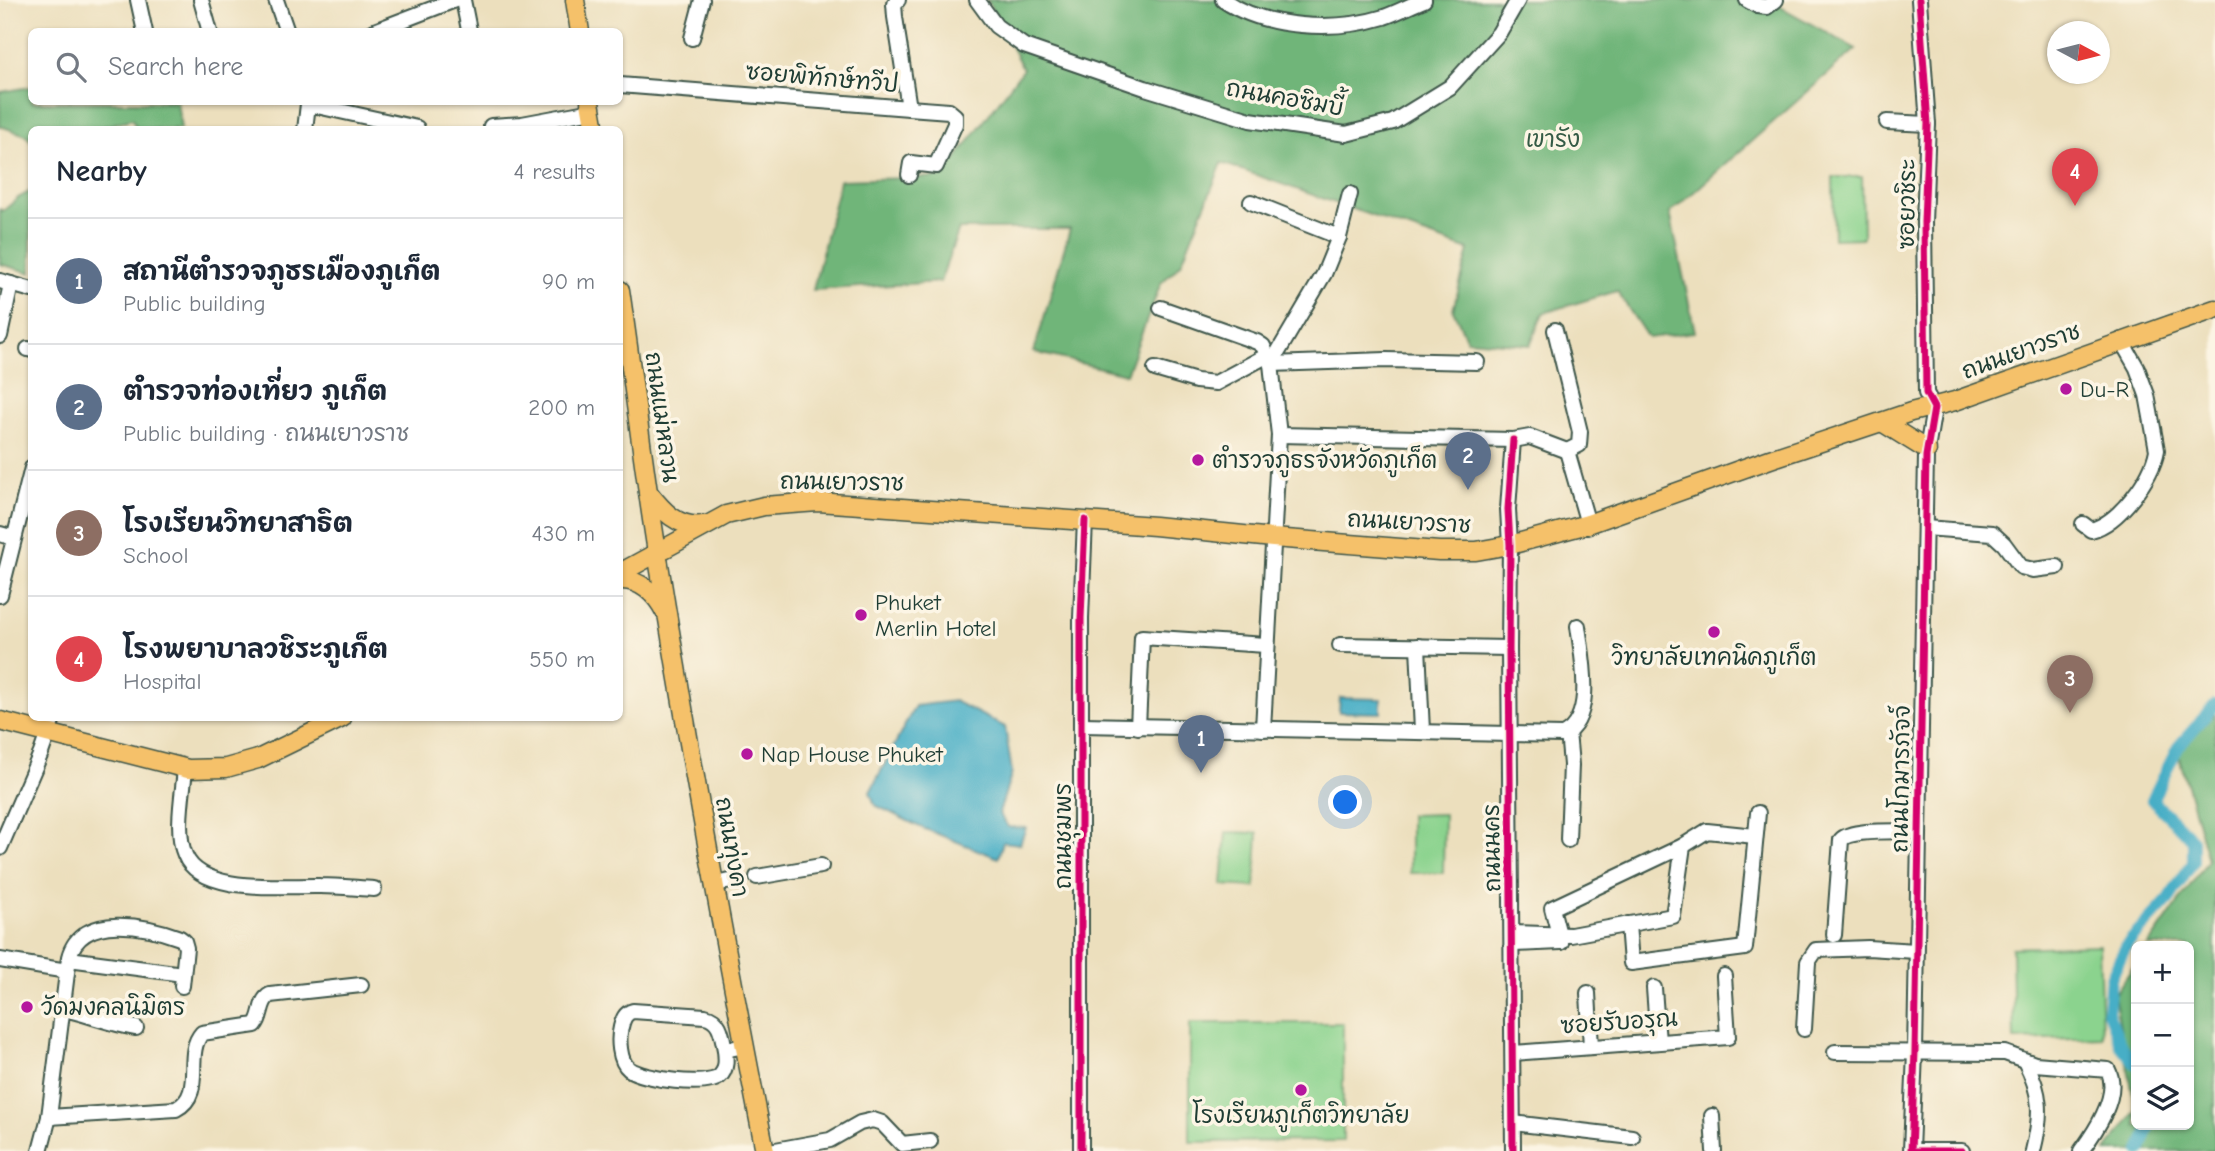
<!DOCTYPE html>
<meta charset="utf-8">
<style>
body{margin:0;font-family:"Comic Neue","Playpen Sans Thai",sans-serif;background:#f2f2f3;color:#1f2937}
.controls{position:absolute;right:21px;bottom:21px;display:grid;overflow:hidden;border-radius:10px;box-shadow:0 2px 5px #0004}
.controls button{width:63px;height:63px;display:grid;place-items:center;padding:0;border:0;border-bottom:2px solid #e0e1e3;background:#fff;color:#1f2937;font:35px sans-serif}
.compass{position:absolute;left:2047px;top:21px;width:63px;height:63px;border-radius:50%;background:#fff;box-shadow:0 2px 5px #0004;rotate:97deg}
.you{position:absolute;left:1346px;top:803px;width:24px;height:24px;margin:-18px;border:5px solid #fff;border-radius:50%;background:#1a73e8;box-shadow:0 0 0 10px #1a73e833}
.badge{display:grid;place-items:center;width:46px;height:46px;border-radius:50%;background:#db2777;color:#fff;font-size:23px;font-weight:700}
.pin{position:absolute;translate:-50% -58px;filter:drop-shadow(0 2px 4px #0008)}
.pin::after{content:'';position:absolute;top:37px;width:24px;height:21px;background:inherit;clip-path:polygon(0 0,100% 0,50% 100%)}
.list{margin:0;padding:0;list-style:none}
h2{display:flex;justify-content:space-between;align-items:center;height:91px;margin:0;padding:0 28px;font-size:30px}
h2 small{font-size:23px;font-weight:400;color:#747a83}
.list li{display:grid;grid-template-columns:46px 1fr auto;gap:21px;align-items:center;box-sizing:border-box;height:126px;padding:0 28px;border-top:2px solid #e0e1e3}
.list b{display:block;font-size:26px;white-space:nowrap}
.list p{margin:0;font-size:23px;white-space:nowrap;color:#747a83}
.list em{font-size:23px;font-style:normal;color:#747a83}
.icon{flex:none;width:38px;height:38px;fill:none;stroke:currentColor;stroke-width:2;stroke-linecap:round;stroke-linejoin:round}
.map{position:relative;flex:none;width:2215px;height:1151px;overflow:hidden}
.search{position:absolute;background:#fff;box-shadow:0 2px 5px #0004;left:28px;top:28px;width:595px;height:77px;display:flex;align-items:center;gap:18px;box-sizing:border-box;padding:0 24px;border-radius:10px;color:#747a83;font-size:26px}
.panel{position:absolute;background:#fff;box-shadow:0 2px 5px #0004;left:28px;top:126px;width:595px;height:595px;border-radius:10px}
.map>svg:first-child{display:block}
</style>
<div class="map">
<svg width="2215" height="1151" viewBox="0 0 2215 1151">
<rect width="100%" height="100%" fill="#fcf5e5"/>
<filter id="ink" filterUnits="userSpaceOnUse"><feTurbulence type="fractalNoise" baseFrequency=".0143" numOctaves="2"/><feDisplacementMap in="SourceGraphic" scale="14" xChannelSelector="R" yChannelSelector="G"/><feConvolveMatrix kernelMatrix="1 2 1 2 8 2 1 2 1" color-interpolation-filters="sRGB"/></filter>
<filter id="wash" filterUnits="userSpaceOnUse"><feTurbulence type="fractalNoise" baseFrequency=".00686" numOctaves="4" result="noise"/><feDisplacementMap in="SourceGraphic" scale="28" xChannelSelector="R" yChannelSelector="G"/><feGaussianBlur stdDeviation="1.57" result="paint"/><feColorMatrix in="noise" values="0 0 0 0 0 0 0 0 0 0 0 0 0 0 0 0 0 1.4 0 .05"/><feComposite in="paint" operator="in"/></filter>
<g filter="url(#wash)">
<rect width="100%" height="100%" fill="#ecdfbd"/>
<g fill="#8bd38e" stroke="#558861" stroke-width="2">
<path d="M1833,177H1862L1863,238L1834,239Z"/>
<path d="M1444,814L1443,873H1410V815Z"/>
<path d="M1226,832L1258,833L1255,887L1222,885Z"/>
<path d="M2099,945L2102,1037L2014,1040L2012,948Z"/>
<path d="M1190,1023H1343V1141L1190,1142Z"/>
</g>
<g fill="#70b579" stroke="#487956" stroke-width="2">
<path d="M987,0H1768L1856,49L1670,213L1695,332L1648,338L1617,291L1543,313L1530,345L1467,340L1453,310L1469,250L1222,163L1181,264L1161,283L1126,374L1034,352L1070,229H959L940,282L813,290L840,180L942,177L1023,69Z"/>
<path d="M31,87L32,102H177L181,129H137L132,119L95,129L32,130L31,141L26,135L0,126V92Z"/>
<path d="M31,191V273L0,264V209L3,211L18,198Z"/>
<path d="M2215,713V1151H2106L2136,1110L2114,995L2136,963V1125H2189V946H2148L2208,860L2178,753Z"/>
</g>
<g fill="#47aec6" stroke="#33767d" stroke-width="2">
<path d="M1340,698L1381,699V713L1339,712Z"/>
<path d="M954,701L1005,727L1012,772L999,813L1008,827L1026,828L1020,844L1003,842L998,858L920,827L875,805L870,792L915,706Z"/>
</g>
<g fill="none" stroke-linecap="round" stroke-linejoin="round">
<g stroke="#47aec6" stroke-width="12">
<path d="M2136,1064L2121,1046L2108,1012L2111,978L2127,944L2169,899L2193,862V840L2152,800L2178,747L2215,705"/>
<path d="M2140,1151L2150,1125"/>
</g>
</g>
</g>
<g filter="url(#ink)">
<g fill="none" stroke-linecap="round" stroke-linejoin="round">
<path stroke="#c3bfa2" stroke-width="14" stroke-dasharray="14 7" stroke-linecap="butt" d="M730,881L757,877"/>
<defs>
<g id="minor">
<path d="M138,0L145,32"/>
<path d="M201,0L210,32"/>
<path d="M276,0L287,32"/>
<path d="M463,0L469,30"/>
<path d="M977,0L996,26L1024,46L1145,88L1250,120L1346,134L1393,122L1450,87L1499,33L1518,0"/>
<path d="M1223,0C1266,29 1335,32 1384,17C1398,12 1411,5 1424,0"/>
<path d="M1747,0L1758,6L1767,7L1776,0"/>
<path d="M1919,0L1928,124L1924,222L1926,393L1934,408L1926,456L1915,1052L1911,1151H1962"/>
<path d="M372,32L455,0"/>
<path d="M692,38L702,0"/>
<path d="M620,85L909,108L895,17L894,4L898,0"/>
<path d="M1887,122L1928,124"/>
<path d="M491,126L522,124L592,111"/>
<path d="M305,130L308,104L417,128"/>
<path d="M909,175L911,163L936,166L955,124V116L949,111L909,108"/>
<path d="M1251,202L1339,237"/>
<path d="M0,281L32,290"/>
<path d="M1161,308L1257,342L1263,346L1271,364L1279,435L1263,729"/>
<path d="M1555,330L1580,432L1579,445L1567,451L1588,524"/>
<path d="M0,336L11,284"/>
<path d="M28,349L32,350"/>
<path d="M1271,364L1386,360L1477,362"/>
<path d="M1271,364L1324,274L1339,237L1350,194"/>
<path d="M1155,369L1196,381L1216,383L1268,355"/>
<path d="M1279,435L1513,440L1530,437L1567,451"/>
<path d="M1513,440L1508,509L1510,545L1509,648L1513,1151"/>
<path d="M2083,524L2091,530C2119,523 2152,478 2157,450L2147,395L2137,368L2121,340"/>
<path d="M1925,528L1992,533L2004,544L2021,567L2033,570L2057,567"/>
<path d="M0,534L14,538"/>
<path d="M0,595L32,468"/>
<path d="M1340,645L1509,648"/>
<path d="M1418,646L1422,731"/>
<path d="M1082,725L1563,735C1596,718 1582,658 1578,626"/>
<path d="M1138,727L1142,637L1266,645"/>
<path d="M185,769C183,793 175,833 185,855C201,895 284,885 320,886C338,886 356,888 374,889"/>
<path d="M1568,840L1571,765L1568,732"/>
<path d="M0,848L41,753L53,718"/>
<path d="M757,877L821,866"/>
<path d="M713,885L730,881"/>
<path d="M1628,924L1631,963L1745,948L1758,813"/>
<path d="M1513,933L1571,935L1673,916L1683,846"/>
<path d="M1834,935L1841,840C1851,828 1902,832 1919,831"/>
<path d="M1561,942L1552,908L1683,846L1707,831L1755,836"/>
<path d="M1513,944L1561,942"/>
<path d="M69,959L183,974"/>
<path d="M0,960L67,971"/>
<path d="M1654,988L1658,1042"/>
<path d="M1588,993L1591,1047"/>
<path d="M63,1009C88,1014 110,1024 136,1028"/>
<path d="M1804,1029L1808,962L1816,950L1868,948L1916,951"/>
<path d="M725,1050C726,1059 727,1069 720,1076C708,1088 642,1079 629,1069C619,1061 618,1039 621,1027C623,1019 625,1013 633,1011L705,1016C721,1019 722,1036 725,1050L744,1046"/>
<path d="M1835,1052L2005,1053L2035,1064L2108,1070C2121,1095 2095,1132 2081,1151"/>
<path d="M1513,1053L1728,1037L1724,976"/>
<path d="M2025,1061C2042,1094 2042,1115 2033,1151"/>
<path d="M1712,1116L1714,1151"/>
<path d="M49,1117L176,1109C206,1094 183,1054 202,1033L255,1025C263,1016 259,1001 270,995L361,985"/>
<path d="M1513,1123L1632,1137"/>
<path d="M40,1151L49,1117L69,957C81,911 148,926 180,938L184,941L186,948L182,986"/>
<path d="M770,1151L830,1140L860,1123L873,1120L882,1123L902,1144L930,1141"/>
<path d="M1081,1151V618L1085,520"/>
</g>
<g id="major">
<path d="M575,0L580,32"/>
<path d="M590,102L595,130"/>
<path d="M620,290C633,377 643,465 657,552C689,752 726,952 765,1151"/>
<path d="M1882,422L1927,450"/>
<path d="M648,492C662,510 678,529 704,525"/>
<path d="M620,573L726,515L764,506L818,502L1155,526L1273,538L1439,551H1476L1510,545L1588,524L1770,459L1911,412L1955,401L2215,309"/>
<path d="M620,580C640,579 656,594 665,612"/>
<path d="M0,721L188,769L226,768L258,759L342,718"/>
</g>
</defs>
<use href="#minor" stroke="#3e5549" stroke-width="18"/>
<use href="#major" stroke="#3e5549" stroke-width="21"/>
<use href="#minor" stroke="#fff" stroke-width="14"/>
<use href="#major" stroke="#f5c16b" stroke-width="18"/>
<defs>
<g id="cycleway">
<path d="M1919,0L1928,124L1924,222L1926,393L1934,408L1926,456L1915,1052L1911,1151H1962"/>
<path d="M1513,440L1508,509L1510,545L1509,648L1513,1151"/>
<path d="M1081,1151V618L1085,520"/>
</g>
</defs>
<use href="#cycleway" stroke="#fcf5e5" stroke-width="11"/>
<use href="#cycleway" stroke="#d6006c" stroke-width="7"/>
</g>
</g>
<g fill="#b5179e" stroke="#fcf5e5" stroke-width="2.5">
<circle cx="2066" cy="389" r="7"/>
<circle cx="1198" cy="460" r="7"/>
<circle cx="861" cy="615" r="7"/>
<circle cx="1714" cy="632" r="7"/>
<circle cx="747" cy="754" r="7"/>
<circle cx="27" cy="1007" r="7"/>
<circle cx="1301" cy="1090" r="7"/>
</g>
<g text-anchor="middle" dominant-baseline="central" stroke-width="7" stroke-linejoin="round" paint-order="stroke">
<g font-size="23" fill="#1f3d34" stroke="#fcf5e5">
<text transform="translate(822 78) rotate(5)">ซอยพิทักษ์ทวีป</text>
<text transform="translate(1285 98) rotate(10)">ถนนคอซิมบี้</text>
<text transform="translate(1907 204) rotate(-89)">ซอยวชิระ</text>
<text transform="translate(2021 351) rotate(-20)">ถนนเยาวราช</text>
<text transform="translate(662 417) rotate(82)">ถนนแม่หลวน</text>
<text transform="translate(842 482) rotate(1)">ถนนเยาวราช</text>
<text transform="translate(1409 522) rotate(3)">ถนนเยาวราช</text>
<text transform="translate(1901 779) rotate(-89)">ถนนโกมารภัจจ์</text>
<text transform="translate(1063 836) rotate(-90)">ถนนชุมพร</text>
<text transform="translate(732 847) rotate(80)">ถนนทุ่งคา</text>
<text transform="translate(1492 848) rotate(-91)">ถนนนคร</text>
<text transform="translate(1619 1022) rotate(-4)">ซอยรับอรุณ</text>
</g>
<g font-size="23" fill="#355b46" stroke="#fcf5e5">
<text x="1553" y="139">เขารัง</text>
</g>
<g font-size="23" fill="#1f3d34" stroke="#fcf5e5" text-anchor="start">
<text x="2080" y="389">Du-R</text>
<text x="1212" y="460">ตำรวจภูธรจังหวัดภูเก็ต</text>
<text x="875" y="602">Phuket<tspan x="875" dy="26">Merlin Hotel</tspan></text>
<text x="1714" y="657" text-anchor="middle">วิทยาลัยเทคนิคภูเก็ต</text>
<text x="761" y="754">Nap House Phuket</text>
<text x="41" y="1007">วัดมงคลนิมิตร</text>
<text x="1301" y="1115" text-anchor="middle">โรงเรียนภูเก็ตวิทยาลัย</text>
</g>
</g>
</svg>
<div class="controls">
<button>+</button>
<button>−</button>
<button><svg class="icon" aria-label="layers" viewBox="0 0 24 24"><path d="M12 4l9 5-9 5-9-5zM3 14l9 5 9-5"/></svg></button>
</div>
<svg class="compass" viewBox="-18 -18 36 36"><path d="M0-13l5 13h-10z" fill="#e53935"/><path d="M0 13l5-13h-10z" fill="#747a83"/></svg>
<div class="you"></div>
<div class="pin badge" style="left:1201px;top:773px;background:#5c6f8a">1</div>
<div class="pin badge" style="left:1468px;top:490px;background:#5c6f8a">2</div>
<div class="pin badge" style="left:2070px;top:713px;background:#8d6e63">3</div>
<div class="pin badge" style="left:2075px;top:206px;background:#e0444e">4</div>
<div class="search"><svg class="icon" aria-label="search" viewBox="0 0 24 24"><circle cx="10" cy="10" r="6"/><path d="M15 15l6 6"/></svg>Search here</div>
<section class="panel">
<h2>Nearby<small>4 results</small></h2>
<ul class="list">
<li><span class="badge" style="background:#5c6f8a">1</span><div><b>สถานีตำรวจภูธรเมืองภูเก็ต</b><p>Public building</p></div><em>90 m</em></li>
<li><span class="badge" style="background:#5c6f8a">2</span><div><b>ตำรวจท่องเที่ยว ภูเก็ต</b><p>Public building · ถนนเยาวราช</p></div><em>200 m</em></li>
<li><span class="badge" style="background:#8d6e63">3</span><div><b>โรงเรียนวิทยาสาธิต</b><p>School</p></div><em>430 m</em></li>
<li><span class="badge" style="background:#e0444e">4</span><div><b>โรงพยาบาลวชิระภูเก็ต</b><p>Hospital</p></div><em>550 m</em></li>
</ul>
</section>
</div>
